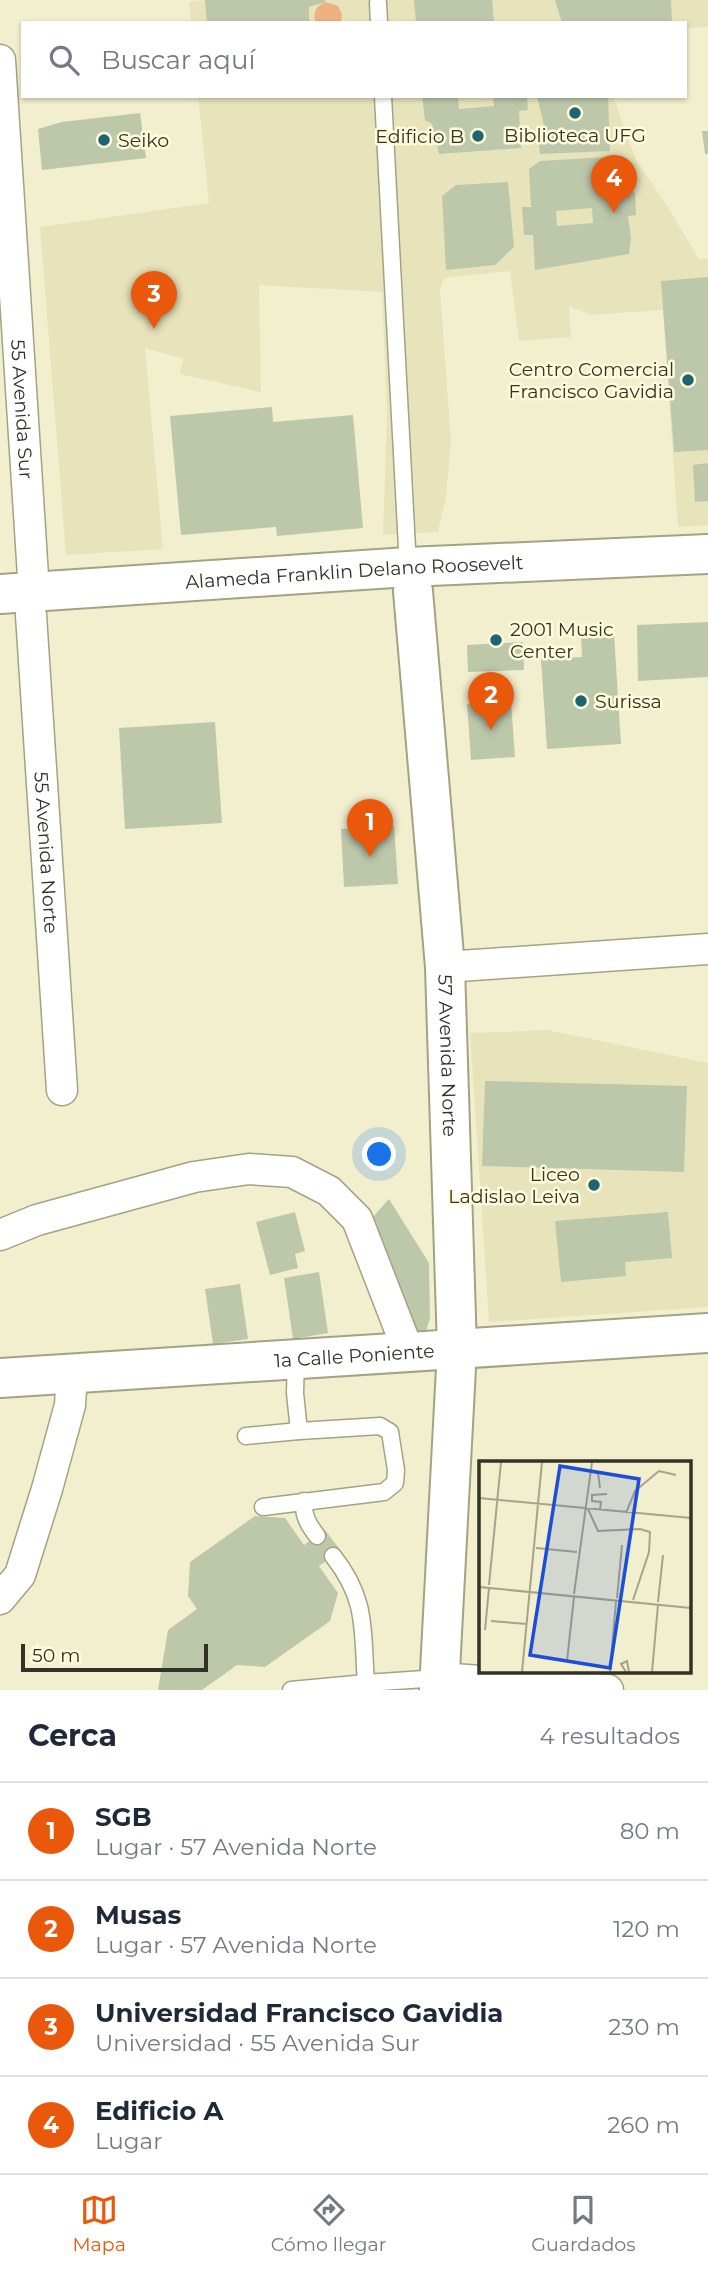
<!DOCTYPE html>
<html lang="es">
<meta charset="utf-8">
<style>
body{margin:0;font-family:Montserrat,sans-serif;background:#f6f6f7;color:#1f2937}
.scale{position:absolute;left:21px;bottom:18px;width:187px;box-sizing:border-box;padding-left:7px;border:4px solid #333226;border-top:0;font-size:19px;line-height:24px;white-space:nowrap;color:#333226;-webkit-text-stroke:5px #fffcdc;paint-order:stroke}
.you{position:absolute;left:380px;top:1155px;width:24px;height:24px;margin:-18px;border:5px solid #fff;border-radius:50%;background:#1a73e8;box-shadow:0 0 0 10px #1a73e833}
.badge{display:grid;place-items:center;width:46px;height:46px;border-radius:50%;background:#ea580c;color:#fff;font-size:23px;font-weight:700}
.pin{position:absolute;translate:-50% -58px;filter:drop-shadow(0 2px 4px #0008)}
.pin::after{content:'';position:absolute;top:37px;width:24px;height:21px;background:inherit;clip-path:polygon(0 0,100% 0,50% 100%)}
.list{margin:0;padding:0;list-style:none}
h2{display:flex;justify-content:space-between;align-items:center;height:91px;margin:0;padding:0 28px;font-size:30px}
h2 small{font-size:23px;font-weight:400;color:#747a83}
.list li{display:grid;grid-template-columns:46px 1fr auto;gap:21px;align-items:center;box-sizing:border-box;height:98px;padding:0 28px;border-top:2px solid #e0e1e3}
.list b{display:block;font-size:26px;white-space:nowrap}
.list p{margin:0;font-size:23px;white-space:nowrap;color:#747a83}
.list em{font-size:23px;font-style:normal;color:#747a83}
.icon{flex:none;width:38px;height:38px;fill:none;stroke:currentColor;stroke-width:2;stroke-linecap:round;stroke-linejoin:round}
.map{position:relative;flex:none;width:708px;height:1690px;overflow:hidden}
.search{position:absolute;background:#fff;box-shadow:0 2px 5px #0004;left:21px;right:21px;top:21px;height:77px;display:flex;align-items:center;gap:18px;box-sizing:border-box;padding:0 24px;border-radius:0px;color:#747a83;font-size:26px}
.sheet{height:483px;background:#fff}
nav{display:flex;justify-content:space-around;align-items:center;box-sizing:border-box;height:98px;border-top:2px solid #e0e1e3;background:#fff;font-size:19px;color:#747a83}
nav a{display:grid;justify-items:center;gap:4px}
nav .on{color:#ea580c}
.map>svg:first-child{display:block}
</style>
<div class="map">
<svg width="708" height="1690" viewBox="0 0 708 1690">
<rect width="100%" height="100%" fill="#f2efcf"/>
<g fill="#e7e4bc">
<path d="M203,0H708V27L685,28V23H191L189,2Z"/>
<path d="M198,96H613L636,160L666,204L699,259H708V525L678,527L663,310L591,315L569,306L571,337L519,341L510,271L444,278L440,289L451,441L446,497L438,532L383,535L387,415L382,292L259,285L261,392L180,374L183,359L145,348L163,549L66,555L40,227L209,203Z"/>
<path d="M548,1030L708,1063V1307L489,1322L470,1033Z"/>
</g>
<path fill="#edb182" d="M325,2L338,6L342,14L341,23H316C312,13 316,6 325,2Z"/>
<g fill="#bdc8ab" fill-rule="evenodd">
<path d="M205,0H325V2L309,7V23H207Z"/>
<path d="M414,0H492L494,23H416Z"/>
<path d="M555,0H671L672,23H562Z"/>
<path d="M422,96H458L459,109L494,106L493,96H527L528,110L519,111L521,148L439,154L432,124L425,120Z"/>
<path d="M537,96H608L610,151L540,154L537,130H545Z"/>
<path d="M140,113L146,158L42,170L38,129L62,122Z"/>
<path d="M702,131H708V154H705Z"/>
<path d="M623,156L627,188L635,193L636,215L628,216L631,238L629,254L535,270L533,235H524L522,207H531L529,169L540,161ZM592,208L593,223L557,226L556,211Z"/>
<path d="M508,182L514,247L495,265L446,270L442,196L456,185Z"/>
<path d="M708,277V450L674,452L661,281Z"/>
<path d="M272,407L273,422L353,415L363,528L277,536L276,527L181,535L170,416Z"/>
<path d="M708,463V501L695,502L693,465Z"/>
<path d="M708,622V677L638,681L637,625Z"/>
<path d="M614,634L621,744L547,749L541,659L582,657L581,636Z"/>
<path d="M523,642L524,670L468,672L467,645Z"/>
<path d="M511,701L515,757L471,760L467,704Z"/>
<path d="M215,722L222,823L125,829L119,728Z"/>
<path d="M394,826L398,884L344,887L341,829Z"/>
<path d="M485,1081L687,1086L684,1172L482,1166Z"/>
<path d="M389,1199L429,1263L430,1318L425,1335H415L371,1219Z"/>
<path d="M295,1212L305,1251L295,1254L298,1268L270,1275L256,1222Z"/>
<path d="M668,1212L672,1258L625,1262L626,1276L561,1282L555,1221Z"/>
<path d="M319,1272L328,1333L293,1339L284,1278Z"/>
<path d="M240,1284L248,1339L213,1344L205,1289Z"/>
<path d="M255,1516L285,1518L304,1545L325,1530L341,1551L319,1566L338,1593L330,1621L265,1667L237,1665L202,1690H158L168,1630L197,1609L188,1596L190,1562Z"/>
</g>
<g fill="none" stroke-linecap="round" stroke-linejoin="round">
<defs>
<g id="service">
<path d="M378,3L379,23"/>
<path d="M383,96L408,567"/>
<path d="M246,1436L299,1431"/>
<path d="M304,1501C303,1516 308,1524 317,1536"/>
<path d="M263,1507L384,1492L395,1483L396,1470L390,1432L380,1426L299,1431L295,1393L296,1358"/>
<path d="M333,1556C368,1600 362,1631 366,1683L439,1678"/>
<path d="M291,1690L366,1683"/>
</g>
<g id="minor">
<path id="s1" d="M0,60L34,592"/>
<path id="s2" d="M31,615L62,1090"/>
<path d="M445,967L708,949"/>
<path d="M0,1235L37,1220L194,1177L249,1169L292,1172L329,1191L357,1219L409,1353"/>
<path d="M0,1599L20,1575L47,1489L70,1405L72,1373"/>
<path d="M439,1678L608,1690"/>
</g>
<g id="tertiary">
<path id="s3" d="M413,591L445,967L457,1349L439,1690"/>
<path id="s4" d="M0,1378L708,1333"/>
</g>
<g id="secondary">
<path id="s5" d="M0,594L408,567L708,554"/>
</g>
</defs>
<use href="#service" stroke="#a5a284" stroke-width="19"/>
<use href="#minor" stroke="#a5a284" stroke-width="33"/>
<use href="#tertiary" stroke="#a5a284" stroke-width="42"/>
<use href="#secondary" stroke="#a5a284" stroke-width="42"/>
<use href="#service" stroke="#fff" stroke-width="16"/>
<use href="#minor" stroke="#fff" stroke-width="30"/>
<use href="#tertiary" stroke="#fff" stroke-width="38"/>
<use href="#secondary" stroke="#fff" stroke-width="38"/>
</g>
<g fill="#1d6573" stroke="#fffcdc" stroke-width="2.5">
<circle cx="575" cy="113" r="7"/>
<circle cx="478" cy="136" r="7"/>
<circle cx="104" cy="140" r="7"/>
<circle cx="688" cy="380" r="7"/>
<circle cx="496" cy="640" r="7"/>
<circle cx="581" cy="701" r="7"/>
<circle cx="594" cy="1185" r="7"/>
</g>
<g text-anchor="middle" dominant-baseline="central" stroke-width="5" stroke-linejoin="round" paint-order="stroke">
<g font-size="19" fill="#333226" stroke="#fffcdc" text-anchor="end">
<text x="575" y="135" text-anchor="middle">Biblioteca UFG</text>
<text x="464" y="136">Edificio B</text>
<text x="118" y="140" text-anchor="start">Seiko</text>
<text x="674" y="369">Centro Comercial<tspan x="674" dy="22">Francisco Gavidia</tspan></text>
<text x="510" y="629" text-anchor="start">2001 Music<tspan x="510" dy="22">Center</tspan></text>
<text x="595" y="701" text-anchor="start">Surissa</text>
<text x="580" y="1174">Liceo<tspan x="580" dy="22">Ladislao Leiva</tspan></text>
</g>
<g font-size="19" fill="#333226" stroke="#fffcdc">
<text stroke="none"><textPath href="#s1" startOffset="350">55 Avenida Sur</textPath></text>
<text stroke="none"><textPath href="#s5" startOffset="355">Alameda Franklin Delano Roosevelt</textPath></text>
<text stroke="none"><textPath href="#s2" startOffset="238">55 Avenida Norte</textPath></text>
<text stroke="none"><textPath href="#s3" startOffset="466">57 Avenida Norte</textPath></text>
<text stroke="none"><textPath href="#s4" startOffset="355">1a Calle Poniente</textPath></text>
</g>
</g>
<g transform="translate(479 1461)">
<rect width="212" height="212" fill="#f2efcf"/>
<path fill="none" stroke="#a6a38b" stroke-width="2" d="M86,5L119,12L121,27M0,37L212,57M109,48L119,70L161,68L171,71L170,91L154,139M121,49L122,41L113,40V34L128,33M147,52L156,30L180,10L197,14M57,87L98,91M10,124L22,1M0,126L212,147M95,133L113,1M138,137L143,84M179,141L184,94M12,160L48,163M6,169L10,127M88,200L95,136M43,211L63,1M131,211L137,140M147,211L142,203L148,200L150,211M173,211L179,144"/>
<path fill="#1d4ed8" fill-opacity="0.15" stroke="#1d4ed8" stroke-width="3.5" d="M81,5L160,18L131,207L51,194Z"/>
<rect width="212" height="212" fill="none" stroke="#333226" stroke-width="3.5"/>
</g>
</svg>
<div class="scale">50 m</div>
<div class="you"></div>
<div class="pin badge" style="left:370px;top:857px">1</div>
<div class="pin badge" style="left:491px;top:730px">2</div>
<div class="pin badge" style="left:154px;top:329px">3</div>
<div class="pin badge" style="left:614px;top:213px">4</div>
<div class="search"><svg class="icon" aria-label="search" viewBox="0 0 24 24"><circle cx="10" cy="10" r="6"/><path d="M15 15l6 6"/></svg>Buscar aquí</div>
</div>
<section class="sheet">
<h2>Cerca<small>4 resultados</small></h2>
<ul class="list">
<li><span class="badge">1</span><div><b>SGB</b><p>Lugar · 57 Avenida Norte</p></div><em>80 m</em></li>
<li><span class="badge">2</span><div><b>Musas</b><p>Lugar · 57 Avenida Norte</p></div><em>120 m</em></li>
<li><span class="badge">3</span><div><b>Universidad Francisco Gavidia</b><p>Universidad · 55 Avenida Sur</p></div><em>230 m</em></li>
<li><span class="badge">4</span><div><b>Edificio A</b><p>Lugar</p></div><em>260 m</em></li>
</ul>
</section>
<nav>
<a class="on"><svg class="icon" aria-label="map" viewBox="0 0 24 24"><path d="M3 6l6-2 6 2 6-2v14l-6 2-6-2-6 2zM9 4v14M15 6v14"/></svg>Mapa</a>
<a><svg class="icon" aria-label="directions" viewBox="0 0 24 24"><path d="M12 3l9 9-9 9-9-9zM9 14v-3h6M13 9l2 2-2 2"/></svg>Cómo llegar</a>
<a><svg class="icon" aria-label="saved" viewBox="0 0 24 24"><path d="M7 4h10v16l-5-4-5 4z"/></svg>Guardados</a>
</nav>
